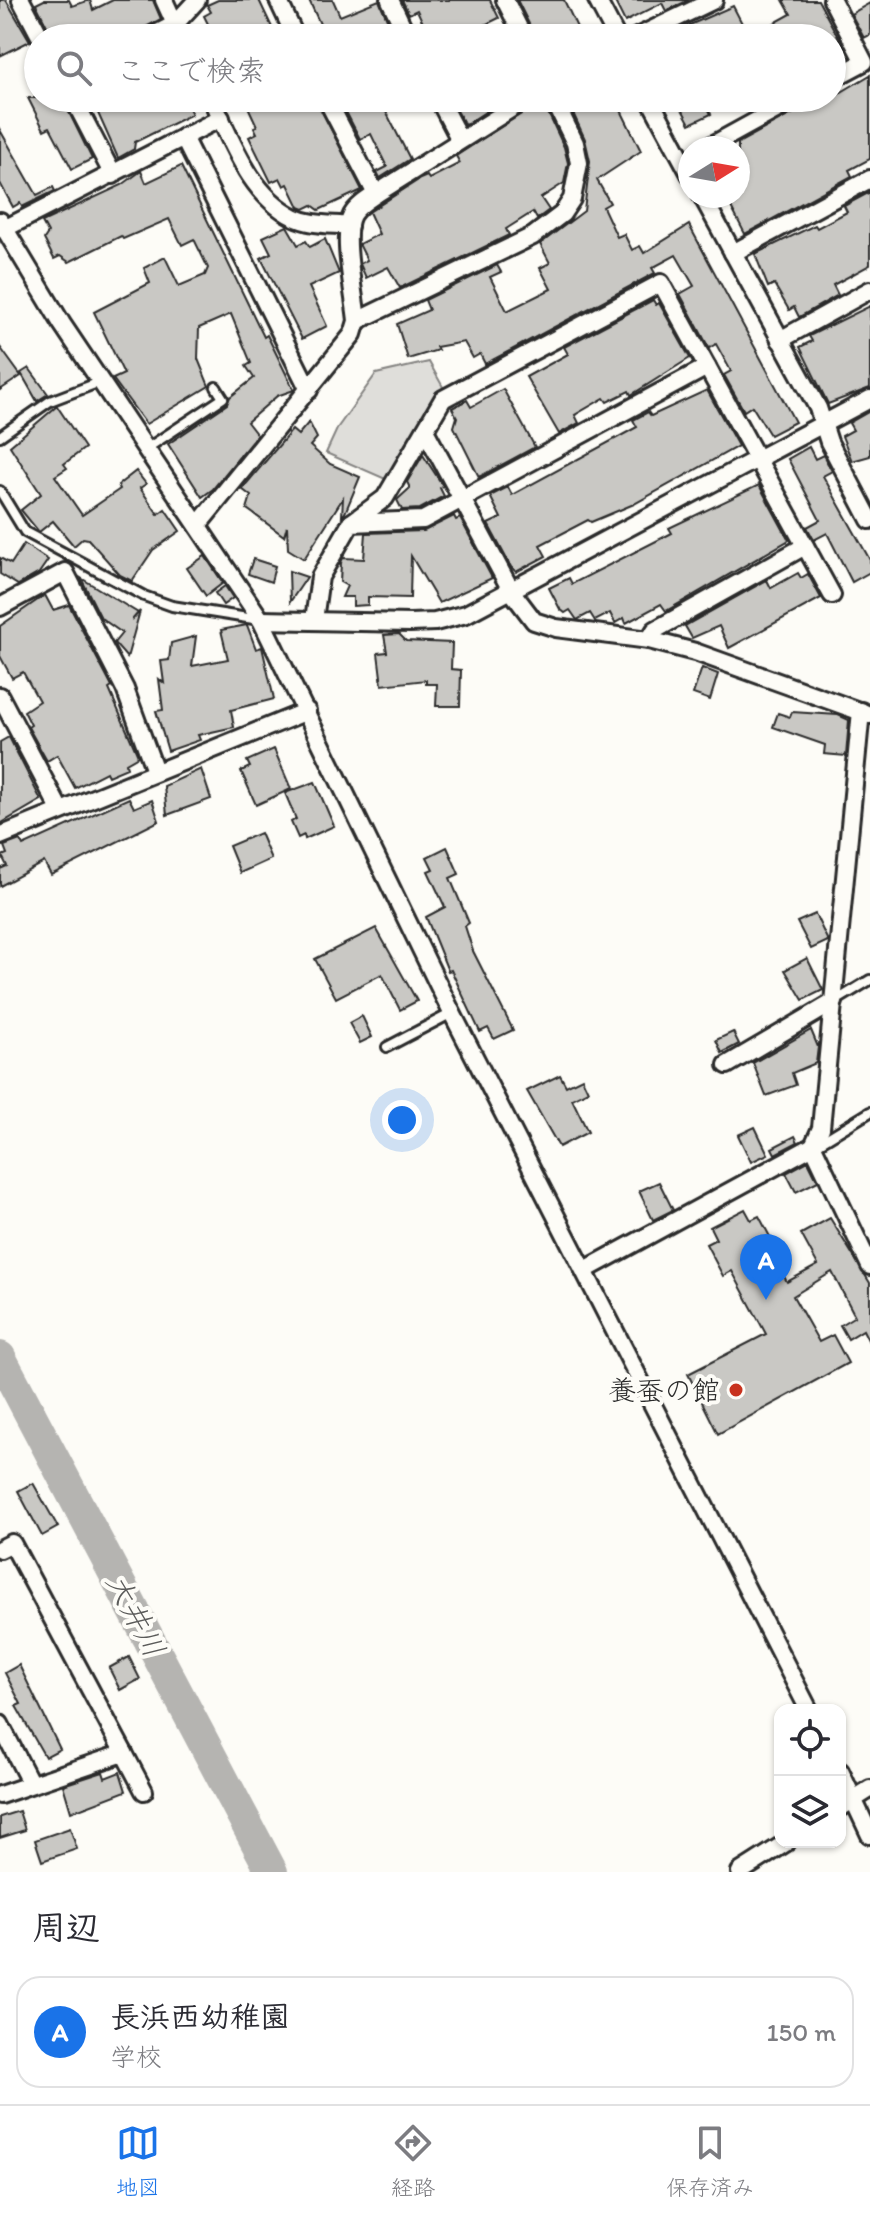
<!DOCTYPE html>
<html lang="ja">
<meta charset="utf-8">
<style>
body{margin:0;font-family:Itim,"Klee One",sans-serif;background:#f7f7f7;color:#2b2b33}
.controls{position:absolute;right:24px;bottom:24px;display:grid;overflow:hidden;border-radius:16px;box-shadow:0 2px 6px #0004}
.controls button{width:72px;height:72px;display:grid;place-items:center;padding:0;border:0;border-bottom:2px solid #e1e1e2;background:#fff;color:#2b2b33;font:40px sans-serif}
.compass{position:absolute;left:678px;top:136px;width:72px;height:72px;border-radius:50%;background:#fff;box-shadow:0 2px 6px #0004;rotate:79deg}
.you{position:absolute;left:402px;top:1120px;width:28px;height:28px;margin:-20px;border:6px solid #fff;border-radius:50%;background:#1a73e8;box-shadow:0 0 0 12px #1a73e833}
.badge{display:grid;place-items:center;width:52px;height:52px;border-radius:50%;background:#1a73e8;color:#fff;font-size:26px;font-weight:700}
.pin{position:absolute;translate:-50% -66px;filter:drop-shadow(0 2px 4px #0008)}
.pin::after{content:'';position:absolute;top:42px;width:28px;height:24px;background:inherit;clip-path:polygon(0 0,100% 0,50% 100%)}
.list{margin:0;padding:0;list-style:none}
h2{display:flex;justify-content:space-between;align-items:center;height:104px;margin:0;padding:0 32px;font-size:34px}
h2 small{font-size:26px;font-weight:400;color:#7c7c81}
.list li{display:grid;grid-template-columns:52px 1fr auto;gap:24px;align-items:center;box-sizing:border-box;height:112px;margin:0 16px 16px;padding:0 16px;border:2px solid #e1e1e2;border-radius:24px}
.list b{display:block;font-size:30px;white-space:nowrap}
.list p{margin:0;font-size:26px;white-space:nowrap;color:#7c7c81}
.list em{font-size:26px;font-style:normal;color:#7c7c81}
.icon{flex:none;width:44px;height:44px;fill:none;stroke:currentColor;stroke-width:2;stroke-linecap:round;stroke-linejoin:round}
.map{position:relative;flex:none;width:870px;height:1872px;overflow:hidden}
.search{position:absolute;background:#fff;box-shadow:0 2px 6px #0004;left:24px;right:24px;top:24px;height:88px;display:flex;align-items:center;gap:20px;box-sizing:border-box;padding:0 28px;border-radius:44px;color:#7c7c81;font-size:30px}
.sheet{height:232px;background:#fff}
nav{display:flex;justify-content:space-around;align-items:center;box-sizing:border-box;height:112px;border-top:2px solid #e1e1e2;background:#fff;font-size:22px;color:#7c7c81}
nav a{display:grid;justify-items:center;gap:4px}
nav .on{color:#1a73e8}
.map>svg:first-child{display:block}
</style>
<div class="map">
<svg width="870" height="1872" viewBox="0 0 870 1872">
<rect width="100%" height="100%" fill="#fdfcf7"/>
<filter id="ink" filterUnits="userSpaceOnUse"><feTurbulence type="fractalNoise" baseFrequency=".0125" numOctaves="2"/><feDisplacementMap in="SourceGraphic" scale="16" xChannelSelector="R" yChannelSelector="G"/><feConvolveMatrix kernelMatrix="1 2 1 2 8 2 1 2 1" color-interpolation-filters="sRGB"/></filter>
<g filter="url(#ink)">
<path fill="#dfdeda" stroke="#858482" stroke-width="2" d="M429,362L443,387L390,481L326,453L338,427L376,374Z"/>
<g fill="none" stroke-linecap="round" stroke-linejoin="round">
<path stroke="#b5b4b1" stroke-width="32" d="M0,1357L272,1872"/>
</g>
<g fill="#c9c8c4" stroke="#2b2b2b" stroke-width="2">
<path d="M0,0H6L30,41L0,56Z"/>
<path d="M44,0H69L72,6L90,0L93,10L113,0H153L161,19L142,29L137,38H53L36,4Z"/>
<path d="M218,0H259L277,38H215L204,16L211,12L207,5Z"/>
<path d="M309,0H333L340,16L379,0L390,26L367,38H349L342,25L324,33Z"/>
<path d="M402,0H490L499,18L458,38H430L417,10L409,14Z"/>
<path d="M517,0H564L582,38H536Z"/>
<path d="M614,0H689L666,11L662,3L625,22Z"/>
<path d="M783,0H818L844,48L832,54V38H660L733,6L749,37L791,14Z"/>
<path d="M870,3V35L864,38L851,14Z"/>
<path d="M870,75V159L849,170L852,176L745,234L729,203L738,197V143L803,108L813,98L818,106Z"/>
<path d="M28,98H62L92,159L72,169L50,127L44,130Z"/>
<path d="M85,98H184L192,114L135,142L134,149L118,158L94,104L89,106Z"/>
<path d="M244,98H315L362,190L319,210L312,205L304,209L299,207L288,184L284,186L280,178L271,182L249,137L257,133L254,127L257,126Z"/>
<path d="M359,98H379L410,159L380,178L377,172L387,167L371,134L360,139L343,106Z"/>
<path d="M450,98H501L502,101L465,125Z"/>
<path d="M596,98H615L641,151L597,180L610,203L603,207L617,237L624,234L632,250L640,246L644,253L689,225L795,422L770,435L752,406L744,411L724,375L731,371L716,344L709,348L680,294L694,286L676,255L652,268L655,273L642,280L485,364L480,354L473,358L464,342L436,347L438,350L408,359L397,324L429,310L425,300L497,265L501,272L490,277L507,311L551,289L540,268L550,263L540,244L584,211L590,161L585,139L573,113Z"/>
<path d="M676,98H703L711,114L690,124Z"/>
<path d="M542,100L564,147L568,163L564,183L541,198L549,210L537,219L533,212L506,229L509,235L400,288L388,267L366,278L360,264L367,260L359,244L379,234L369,212L420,179L427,176L429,179L460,163L456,156Z"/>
<path d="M0,130L37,195L53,187L55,191L22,207L20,203L13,207L0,183Z"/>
<path d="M181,166L264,337L267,335L294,390L277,396L247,422L257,435L213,489L202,497L168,444L227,404L230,397L254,378L246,366L251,363L231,314L199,328L198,359L209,386L146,424L113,379L124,374L94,312L150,283L144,268L165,257L179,286L205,275L208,268L194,239L182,245L169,219L123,239L121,236L69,262L60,256L54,259L44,239L48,233L42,222L122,185L141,171L146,183Z"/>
<path d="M870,192V265L833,285L838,295L799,317L794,307L789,310L774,284L768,287L755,254L815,225L817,228L847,212L844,206Z"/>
<path d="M287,226L298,245L306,241L310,247L325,239L339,273L309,287L327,326L302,339L261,258L271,253L263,237Z"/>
<path d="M653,300L656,305L659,303L690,358L631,395L629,391L607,402L604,398L575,415L579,423L559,434L526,377L568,354L564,347Z"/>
<path d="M870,306V388L828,404L800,347L812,341L809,336Z"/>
<path d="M0,347L21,376L0,390Z"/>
<path d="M29,368L48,394L37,401L21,373Z"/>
<path d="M503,389L535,447L479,477L454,427L457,417L452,408L467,400L471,407Z"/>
<path d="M707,390L738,446L634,504L591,522L588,520L540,545L546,556L516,572L511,567L488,524L501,518L490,496L508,487L512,495L637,427L633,420L648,412L651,416Z"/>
<path d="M57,406L85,448L64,464L67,468L55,476L82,515L120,489L118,485L136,471L146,484L140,488L158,514L165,509L180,531L153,550L132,581L120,575L88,539L83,538L74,546L53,521L39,532L21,510L41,494L10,446Z"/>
<path d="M870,411V456L852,461L842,436L853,430L849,423Z"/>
<path d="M309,422L317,438L310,446L330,464L360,477L345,513L342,516L343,498L304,559L288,549L287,526L284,536L247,509L251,496L242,489L292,430L298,435Z"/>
<path d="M809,447L815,459L823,455L832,471L823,476L870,560V572L852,582L827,533L814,540L807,527L820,520L788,459Z"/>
<path d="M423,455L443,486L440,488L444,496L420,509L402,510L397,500L410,488L407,482Z"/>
<path d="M759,485L789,540L666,611L661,604L626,623L624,618L615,623L610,613L595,621L590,613L577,620L570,610L565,613L560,609L549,588L569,578L572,584L672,533L669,528Z"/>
<path d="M454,516L456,520L460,518L492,578L439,603L411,556L410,598L368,597V605L353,606V597H342L347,586L340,582L341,563L343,558L364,559L366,533L424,531Z"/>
<path d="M24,544L48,560L39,573L18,585L0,574V558L11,564Z"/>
<path d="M205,556L223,583L206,596L187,568Z"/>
<path d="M253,559L275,566L271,582L248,574Z"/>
<path d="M289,571L307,577L290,602Z"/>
<path d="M798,573L801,578L808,574L821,598L729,648L719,626L692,638L685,626L767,580L771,588Z"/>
<path d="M81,578L138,613L132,620L140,611L127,658L114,643L122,633L101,618Z"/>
<path d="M225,586L233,598L223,605L215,593Z"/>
<path d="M45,595L53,610L69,605L112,687L109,689L138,756L126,763L127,768L108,776L106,772L75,788L57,755L47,761L28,727L31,725L24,711L39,701L23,672L12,678L0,656V626Z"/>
<path d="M247,625L256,649L262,647L274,699L231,710L234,727L198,735L200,740L168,751L156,711L163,710L159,679L164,683L161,661L169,660L171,643L196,636L192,666L228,659L221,630Z"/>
<path d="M399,634L406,641L452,643L451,669L461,670L460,706H436L437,684H426V680L382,685L378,653L387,652L384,635Z"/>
<path d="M702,668L718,674L710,700L693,694Z"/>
<path d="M792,712L838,715L849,720L846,756L824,754L825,745L773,727L778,713L790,717Z"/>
<path d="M9,737L41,800L0,824V742Z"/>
<path d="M274,749L291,789L256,805L241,771L250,767L247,761Z"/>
<path d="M201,769L211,799L167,815L164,786Z"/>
<path d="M315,782L334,826L305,839L304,835L298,838L291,822L296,819L285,793Z"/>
<path d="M129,798L134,808L152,800L159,821L51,875L44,862L0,886V869L7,866L2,856L7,854L4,846L20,840L23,846Z"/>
<path d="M260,833L271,859L240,873L229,846Z"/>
<path d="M447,847L459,874L450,878L469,923L465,926L473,951L513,1030L494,1039L488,1028L480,1032L451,970L448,971L426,917L445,907L428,871L433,869L427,857Z"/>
<path d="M815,914L828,941L811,949L797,922Z"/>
<path d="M376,928L417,1001L400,1010L382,974L336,998L315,959Z"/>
<path d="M807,958L823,990L803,1000L785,970Z"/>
<path d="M362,1016L372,1037L360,1043L349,1023Z"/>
<path d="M811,1030L818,1047L816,1063L792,1073L796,1085L766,1096L753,1063Z"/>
<path d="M733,1032L739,1044L722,1053L716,1040Z"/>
<path d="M560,1075L566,1086L582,1078L588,1091L572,1099L588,1132L559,1147L527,1091Z"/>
<path d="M755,1127L768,1154L751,1162L738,1135Z"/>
<path d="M795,1136L798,1142L775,1154L772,1148Z"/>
<path d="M808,1161L818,1181L796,1192L786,1173Z"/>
<path d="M659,1182L673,1210L653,1220L639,1191Z"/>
<path d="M745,1209L751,1220L759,1216L776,1248L769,1249L787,1282L818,1265L801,1234L830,1218L870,1283V1344L863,1330L848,1339L840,1325L855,1316L832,1272L793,1296L819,1342L833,1335L848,1363L718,1434L688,1374L766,1334L732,1271L723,1276L706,1244L716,1239L710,1227Z"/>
<path d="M33,1483L58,1527L42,1536L18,1491Z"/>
<path d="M129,1657L140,1679L120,1690L109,1668Z"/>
<path d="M19,1665L60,1749L45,1757L16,1706L21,1704L5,1673Z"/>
<path d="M103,1772L105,1778L120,1772L126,1791L71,1812L63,1785Z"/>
<path d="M19,1811L25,1830L0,1838V1817Z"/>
<path d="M70,1828L77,1849L42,1861L35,1840Z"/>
</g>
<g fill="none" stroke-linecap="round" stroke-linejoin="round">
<defs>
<g id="service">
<path d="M0,436L50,401L100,382"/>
<path d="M146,449L223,398L216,387"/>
<path d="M0,491L25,532L144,596L172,606L260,620"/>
<path d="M834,1002L870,980"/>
<path d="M387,1047L452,1013"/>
<path d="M816,1145L870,1112"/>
</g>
<g id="minor">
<path d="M21,0L41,38"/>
<path d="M278,0L296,38"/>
<path d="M390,0L408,38"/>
<path d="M505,0L524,38"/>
<path d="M597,0L617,38"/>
<path d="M148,38L175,24L164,0"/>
<path d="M181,38L175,24L197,0"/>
<path d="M635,38L714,0"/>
<path d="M832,79L864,62L832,0"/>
<path d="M73,98L113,175"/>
<path d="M211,98C232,141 249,194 294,217C310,225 332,224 349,226"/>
<path d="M326,98L376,194"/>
<path d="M438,98L460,140"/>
<path d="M649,98L690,174"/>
<path d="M183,137L309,390"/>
<path d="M707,148L798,98"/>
<path d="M702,196L818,408L829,442L870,520"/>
<path d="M0,221L62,324L261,620L452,1013L809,1710"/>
<path d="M4,229L221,118"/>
<path d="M733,253L870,179"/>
<path d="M357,321L533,236L562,214L572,199L579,163L575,143L553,98"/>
<path d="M780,340L870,290"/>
<path d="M426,432L512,592L534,621L556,628L649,640L695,652L870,715"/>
<path d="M351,523L385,498L443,399L661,283L832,595"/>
<path d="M198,525L353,334L357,321C355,297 341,235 352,215C357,206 367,200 376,194L528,98"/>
<path d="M0,607L65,572L125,689L155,771"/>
<path d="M261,620L410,623L435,622L466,614L870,399"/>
<path d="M314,620L320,577L351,523L423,520L707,367"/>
<path d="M649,640L655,630L805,546"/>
<path d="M0,696L60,810"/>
<path d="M0,836L307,711"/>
<path d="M727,1065L834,1002"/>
<path d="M813,1146L821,1128L861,711"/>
<path d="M585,1270L813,1146L870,1266"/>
<path d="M0,1549L12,1543L124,1753L0,1795"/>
<path d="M0,1724L31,1784"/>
<path d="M124,1753L144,1791"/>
<path d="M840,1771L870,1835"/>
<path d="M840,1808L870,1789"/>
<path d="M740,1872L787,1842"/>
</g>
</defs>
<use href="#service" stroke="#2b2b2b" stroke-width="14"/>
<use href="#minor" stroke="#2b2b2b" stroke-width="22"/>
<use href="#service" stroke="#fdfcf7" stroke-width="8"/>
<use href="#minor" stroke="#fdfcf7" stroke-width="16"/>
</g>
</g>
<circle fill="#c8321e" stroke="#fdfcf7" stroke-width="3" cx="736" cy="1390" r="8"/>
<g text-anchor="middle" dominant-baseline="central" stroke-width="8" stroke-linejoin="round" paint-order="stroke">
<g font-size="28" fill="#2b2b2b" stroke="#fdfcf7" text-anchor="end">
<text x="720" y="1390">養蚕の館</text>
</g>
<g font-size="30" font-style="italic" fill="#5b5b5a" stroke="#fdfcf7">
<text transform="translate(136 1615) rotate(62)">大井川</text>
</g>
</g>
</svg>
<div class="controls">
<button><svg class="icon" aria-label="locate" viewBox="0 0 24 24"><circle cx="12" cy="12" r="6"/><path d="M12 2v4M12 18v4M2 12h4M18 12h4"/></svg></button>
<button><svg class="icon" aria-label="layers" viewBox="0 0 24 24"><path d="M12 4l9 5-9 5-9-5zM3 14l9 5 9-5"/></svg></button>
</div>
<svg class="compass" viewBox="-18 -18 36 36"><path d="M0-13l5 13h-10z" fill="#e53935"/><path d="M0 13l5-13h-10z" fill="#7c7c81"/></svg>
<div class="you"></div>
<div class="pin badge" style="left:766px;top:1300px">A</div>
<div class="search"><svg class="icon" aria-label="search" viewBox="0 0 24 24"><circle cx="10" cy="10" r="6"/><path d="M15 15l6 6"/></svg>ここで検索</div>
</div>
<section class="sheet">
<h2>周辺<small></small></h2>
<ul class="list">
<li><span class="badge">A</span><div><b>長浜西幼稚園</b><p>学校</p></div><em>150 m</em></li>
</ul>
</section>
<nav>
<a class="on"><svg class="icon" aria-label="map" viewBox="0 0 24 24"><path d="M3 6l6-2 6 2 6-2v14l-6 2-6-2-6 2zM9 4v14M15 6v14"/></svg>地図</a>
<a><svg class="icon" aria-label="directions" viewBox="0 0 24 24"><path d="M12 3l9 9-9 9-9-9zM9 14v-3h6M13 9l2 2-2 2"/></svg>経路</a>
<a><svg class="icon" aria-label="saved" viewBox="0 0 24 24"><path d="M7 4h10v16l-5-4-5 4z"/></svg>保存済み</a>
</nav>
